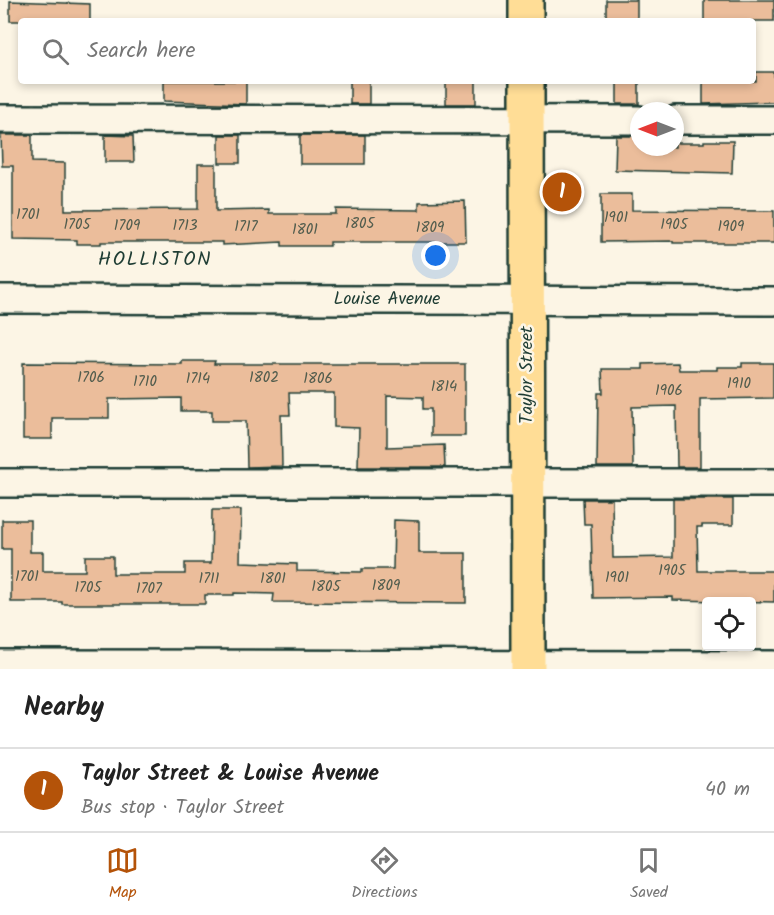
<!DOCTYPE html>
<meta charset="utf-8">
<style>
body{margin:0;font-family:Kalam,sans-serif;background:#f6f6f6;color:#222}
.controls{position:absolute;right:18px;bottom:18px;display:grid;overflow:hidden;border-radius:6px;box-shadow:0 3px 9px #0003}
.controls button{width:54px;height:54px;display:grid;place-items:center;padding:0;border:0;border-bottom:2px solid #e0e0e0;background:#fff;color:#222;font:30px sans-serif}
.compass{position:absolute;left:630px;top:102px;width:54px;height:54px;border-radius:50%;background:#fff;box-shadow:0 3px 9px #0003;rotate:270deg}
.you{position:absolute;left:436px;top:256px;width:21px;height:21px;margin:-15px;border:4px solid #fff;border-radius:50%;background:#1a73e8;box-shadow:0 0 0 9px #1a73e833}
.badge{display:grid;place-items:center;width:39px;height:39px;border-radius:50%;background:#b45309;color:#fff;font-size:20px;font-weight:700}
.pin{position:absolute;translate:-50% -50%;border:3px solid #fff;box-shadow:0 2px 6px #0006}
.list{margin:0;padding:0;list-style:none}
h2{display:flex;justify-content:space-between;align-items:center;height:78px;margin:0;padding:0 24px;font-size:26px}
h2 small{font-size:20px;font-weight:400;color:#767676}
.list li{display:grid;grid-template-columns:39px 1fr auto;gap:18px;align-items:center;box-sizing:border-box;height:84px;padding:0 24px;border-top:2px solid #e0e0e0}
.list b{display:block;font-size:22px;white-space:nowrap}
.list p{margin:0;font-size:20px;white-space:nowrap;color:#767676}
.list em{font-size:20px;font-style:normal;color:#767676}
.icon{flex:none;width:33px;height:33px;fill:none;stroke:currentColor;stroke-width:2;stroke-linecap:round;stroke-linejoin:round}
.map{position:relative;flex:none;width:774px;height:669px;overflow:hidden}
.search{position:absolute;background:#fff;box-shadow:0 3px 9px #0003;left:18px;right:18px;top:18px;height:66px;display:flex;align-items:center;gap:15px;box-sizing:border-box;padding:0 21px;border-radius:6px;color:#767676;font-size:22px}
.sheet{height:162px;background:#fff}
nav{display:flex;justify-content:space-around;align-items:center;box-sizing:border-box;height:84px;border-top:2px solid #e0e0e0;background:#fff;font-size:16px;color:#767676}
nav a{display:grid;justify-items:center;gap:3px}
nav .on{color:#b45309}
.map>svg:first-child{display:block}
</style>
<div class="map">
<svg width="774" height="669" viewBox="0 0 774 669">
<rect width="100%" height="100%" fill="#fcf5e5"/>
<filter id="ink" filterUnits="userSpaceOnUse"><feTurbulence type="fractalNoise" baseFrequency=".0167" numOctaves="2"/><feDisplacementMap in="SourceGraphic" scale="12" xChannelSelector="R" yChannelSelector="G"/><feConvolveMatrix kernelMatrix="1 2 1 2 8 2 1 2 1" color-interpolation-filters="sRGB"/></filter>
<g filter="url(#ink)">
<g fill="#ebbd9b" stroke="#1f3d34" stroke-width="1.5">
<rect x="606" y="0" width="31" height="21"/>
<rect x="704" y="0" width="70" height="21"/>
<path d="M10,1L90,4V21H10Z"/>
<path d="M756,72H774V102L703,104V81H756Z"/>
<path d="M164,81H246V104L164,101Z"/>
<rect x="350" y="81" width="19" height="23"/>
<rect x="446" y="81" width="30" height="23"/>
<rect x="617" y="81" width="22" height="23"/>
<path d="M1,135H32V162L65,163V210L198,209V164H216V211L269,210V214H336V209L419,210V202L465,201L466,242H330V246H282V242L222,245V242H101V244H77V240L13,239V166H2Z"/>
<path d="M105,135L133,136L134,162H105Z"/>
<rect x="219" y="135" width="21" height="28"/>
<rect x="300" y="135" width="65" height="29"/>
<path d="M616,136H639V147H675V143H704V141H733L732,173L615,170Z"/>
<path d="M601,194H632V210L774,211V243H673V241L601,242Z"/>
<path d="M182,361H215L214,364H465V436H431V409H423V397L387,396V447L444,445L445,467H358L359,428L334,427V393H289L290,415H281L282,466L247,467L246,421H212V411H181V398L109,399V418H52V439H23V363L182,364Z"/>
<path d="M678,363L679,370H717V367H742V363H773V398L700,399V467H677L676,406L632,407L633,467H597L598,393H603L602,369H643V364Z"/>
<path d="M583,499H612L613,558L673,557V499H733V525H702V527H697L698,571H774V602L673,600V597L593,598L591,524H584Z"/>
<path d="M212,510H241L240,562L297,564V571L362,572V569H393L394,520L419,521V553H466V603L273,602L274,594L234,593V595H205V604H62V602H11V549H2V520H30V552H43V571H85V556H113V574H185V563H211Z"/>
</g>
<g fill="none" stroke-linecap="round" stroke-linejoin="round">
<defs>
<g id="minor">
<path d="M0,119L639,120"/>
<path d="M675,120H774"/>
<path d="M0,299L774,301"/>
<path d="M0,483H774"/>
<path d="M0,664L774,665"/>
</g>
<g id="major">
<path d="M526,0V21"/>
<path d="M527,81L528,669"/>
</g>
</defs>
<use href="#minor" stroke="#1f3d34" stroke-width="32"/>
<use href="#major" stroke="#1f3d34" stroke-width="38"/>
<use href="#minor" stroke="#fcf5e5" stroke-width="27"/>
<use href="#major" stroke="#ffdd96" stroke-width="33"/>
</g>
</g>
<g text-anchor="middle" dominant-baseline="central" stroke-width="5" stroke-linejoin="round" paint-order="stroke">
<g font-size="15" fill="#525d4e">
<text x="28" y="215">1701</text>
<text x="616" y="218">1901</text>
<text x="360" y="224">1805</text>
<text x="77" y="225">1705</text>
<text x="674" y="225">1905</text>
<text x="127" y="226">1709</text>
<text x="185" y="226">1713</text>
<text x="246" y="227">1717</text>
<text x="731" y="227">1909</text>
<text x="430" y="228">1809</text>
<text x="305" y="230">1801</text>
<text x="91" y="378">1706</text>
<text x="264" y="378">1802</text>
<text x="198" y="379">1714</text>
<text x="318" y="379">1806</text>
<text x="145" y="382">1710</text>
<text x="739" y="384">1910</text>
<text x="444" y="387">1814</text>
<text x="669" y="391">1906</text>
<text x="672" y="571">1905</text>
<text x="27" y="577">1701</text>
<text x="617" y="578">1901</text>
<text x="209" y="579">1711</text>
<text x="273" y="579">1801</text>
<text x="386" y="586">1809</text>
<text x="326" y="587">1805</text>
<text x="88" y="588">1705</text>
<text x="149" y="589">1707</text>
</g>
<g font-size="18" fill="#1f3d34" stroke="#fcf5e5">
<text x="387" y="299">Louise Avenue</text>
<text transform="translate(527 375) rotate(-90)">Taylor Street</text>
</g>
<g font-size="20" letter-spacing="1.5" fill="#1f3d34" stroke="#fcf5e5">
<text x="155" y="260">HOLLISTON</text>
</g>
</g>
</svg>
<div class="controls">
<button><svg class="icon" aria-label="locate" viewBox="0 0 24 24"><circle cx="12" cy="12" r="6"/><path d="M12 2v4M12 18v4M2 12h4M18 12h4"/></svg></button>
</div>
<svg class="compass" viewBox="-18 -18 36 36"><path d="M0-13l5 13h-10z" fill="#e53935"/><path d="M0 13l5-13h-10z" fill="#767676"/></svg>
<div class="you"></div>
<div class="pin badge" style="left:562px;top:192px">1</div>
<div class="search"><svg class="icon" aria-label="search" viewBox="0 0 24 24"><circle cx="10" cy="10" r="6"/><path d="M15 15l6 6"/></svg>Search here</div>
</div>
<section class="sheet">
<h2>Nearby<small></small></h2>
<ul class="list">
<li><span class="badge">1</span><div><b>Taylor Street &amp; Louise Avenue</b><p>Bus stop · Taylor Street</p></div><em>40 m</em></li>
</ul>
</section>
<nav>
<a class="on"><svg class="icon" aria-label="map" viewBox="0 0 24 24"><path d="M3 6l6-2 6 2 6-2v14l-6 2-6-2-6 2zM9 4v14M15 6v14"/></svg>Map</a>
<a><svg class="icon" aria-label="directions" viewBox="0 0 24 24"><path d="M12 3l9 9-9 9-9-9zM9 14v-3h6M13 9l2 2-2 2"/></svg>Directions</a>
<a><svg class="icon" aria-label="saved" viewBox="0 0 24 24"><path d="M7 4h10v16l-5-4-5 4z"/></svg>Saved</a>
</nav>
